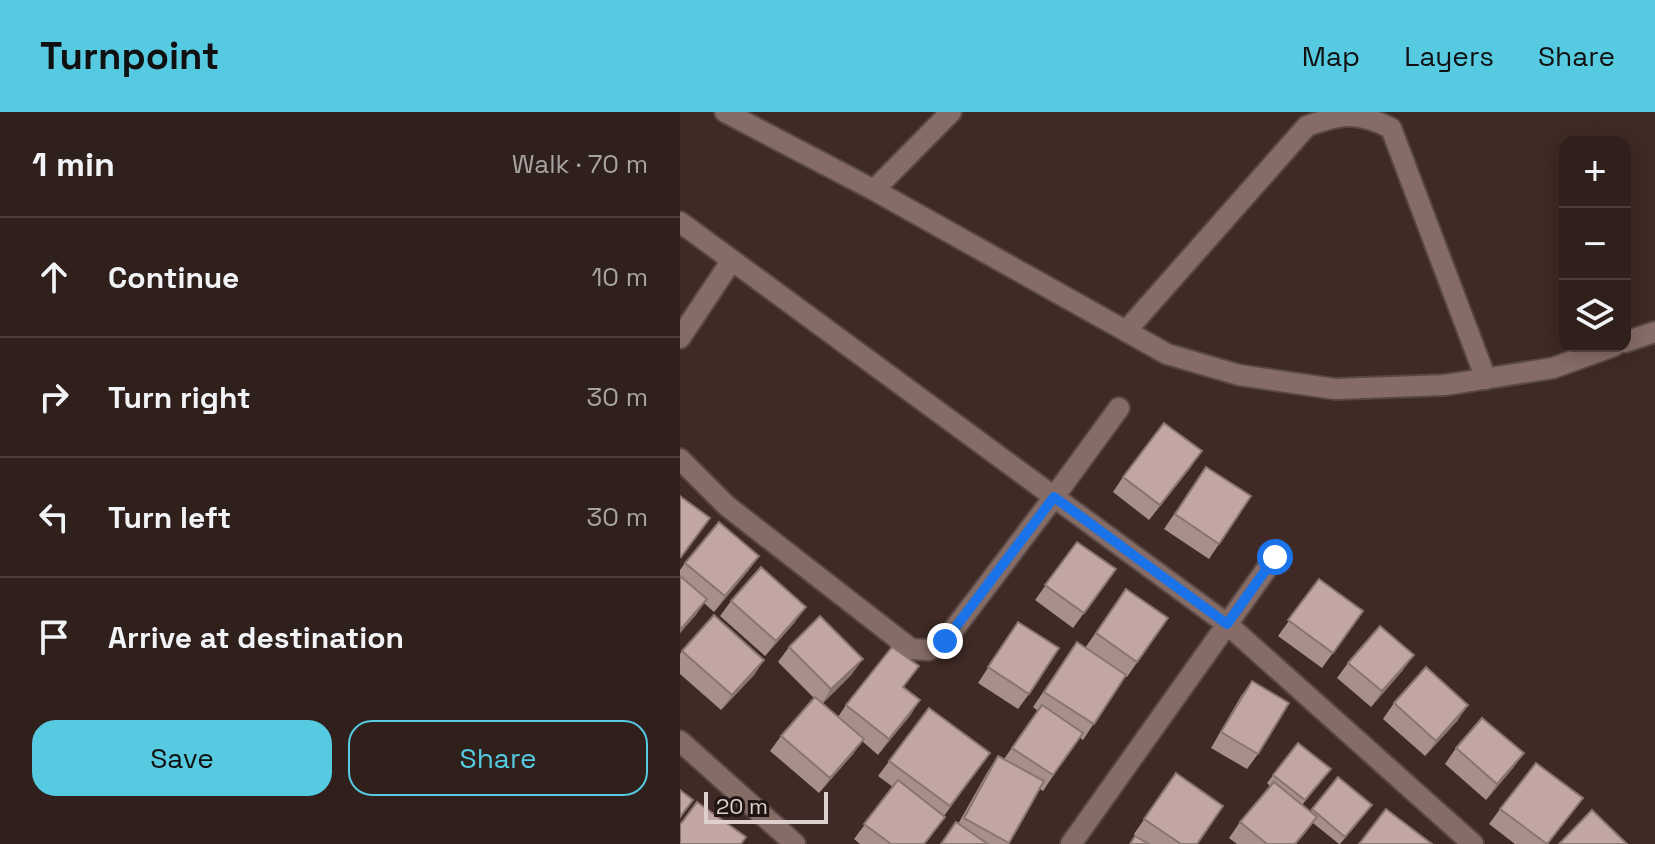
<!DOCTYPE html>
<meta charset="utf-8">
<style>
body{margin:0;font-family:"Space Grotesk",sans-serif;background:#372825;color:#f1f3f6}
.controls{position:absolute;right:24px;top:24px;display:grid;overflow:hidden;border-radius:16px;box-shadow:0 4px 20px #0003}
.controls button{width:72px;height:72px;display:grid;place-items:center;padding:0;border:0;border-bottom:2px solid #4a3e3b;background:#2f201c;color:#f1f3f6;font:40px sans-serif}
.scale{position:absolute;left:24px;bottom:20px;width:124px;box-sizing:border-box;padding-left:8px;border:4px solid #dfd0cd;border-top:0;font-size:22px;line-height:28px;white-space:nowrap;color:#dfd0cd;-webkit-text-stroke:6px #1f1513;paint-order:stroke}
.stop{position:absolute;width:24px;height:24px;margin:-18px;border:6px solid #1a73e8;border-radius:50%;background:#fff}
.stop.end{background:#1a73e8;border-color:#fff;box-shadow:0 2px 8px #0008}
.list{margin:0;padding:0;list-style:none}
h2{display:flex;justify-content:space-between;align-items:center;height:104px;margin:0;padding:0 32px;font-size:34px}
h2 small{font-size:26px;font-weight:400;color:#a7a3a3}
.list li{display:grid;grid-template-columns:52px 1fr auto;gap:24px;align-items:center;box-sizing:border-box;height:120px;padding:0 32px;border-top:2px solid #4a3e3b}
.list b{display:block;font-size:30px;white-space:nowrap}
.list em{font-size:26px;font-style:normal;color:#a7a3a3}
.actions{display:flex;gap:16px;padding:24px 32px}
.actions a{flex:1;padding:18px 0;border:2px solid #55cae0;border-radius:24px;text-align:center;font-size:28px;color:#55cae0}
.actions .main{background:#55cae0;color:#111}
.icon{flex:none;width:44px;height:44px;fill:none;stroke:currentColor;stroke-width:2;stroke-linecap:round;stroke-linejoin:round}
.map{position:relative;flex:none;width:975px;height:732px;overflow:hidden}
header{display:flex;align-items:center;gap:48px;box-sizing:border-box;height:112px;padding:0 40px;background:#55cae0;color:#111}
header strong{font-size:38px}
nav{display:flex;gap:44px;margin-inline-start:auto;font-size:28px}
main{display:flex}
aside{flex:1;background:#2f201c}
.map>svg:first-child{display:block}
</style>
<header>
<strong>Turnpoint</strong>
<nav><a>Map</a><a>Layers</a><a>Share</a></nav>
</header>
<main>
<aside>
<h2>1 min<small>Walk · 70 m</small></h2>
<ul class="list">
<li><svg class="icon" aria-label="ahead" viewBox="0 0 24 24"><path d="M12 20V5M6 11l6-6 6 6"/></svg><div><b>Continue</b></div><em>10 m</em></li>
<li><svg class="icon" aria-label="right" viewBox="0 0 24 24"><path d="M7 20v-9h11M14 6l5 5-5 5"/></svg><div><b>Turn right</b></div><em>30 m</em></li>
<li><svg class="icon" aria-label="left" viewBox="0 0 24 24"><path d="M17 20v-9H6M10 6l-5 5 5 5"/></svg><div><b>Turn left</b></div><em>30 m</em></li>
<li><svg class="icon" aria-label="arrive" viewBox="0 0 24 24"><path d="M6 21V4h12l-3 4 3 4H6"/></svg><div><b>Arrive at destination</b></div></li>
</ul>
<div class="actions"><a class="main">Save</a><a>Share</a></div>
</aside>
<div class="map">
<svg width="975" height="732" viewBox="0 0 975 732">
<rect width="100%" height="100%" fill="#3f2a25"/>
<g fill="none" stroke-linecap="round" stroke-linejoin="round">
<defs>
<path id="lane" d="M374,385L439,296"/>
<g id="street">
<path d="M45,0L194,78L487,242L559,263L655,277L765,273L873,256L934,234"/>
<path d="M194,78L271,0"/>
<path d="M0,110L547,512L793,732"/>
<path d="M446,219L627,14C664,1 677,0 711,16L806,267"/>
<path d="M0,226L52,148"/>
<path d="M945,230L975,220"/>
<path d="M0,347L47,394L231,537L249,538L265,529L374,385"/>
<path d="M0,629L115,732"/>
<path d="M391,732L595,445"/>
</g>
</defs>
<use href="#lane" stroke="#594743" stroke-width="24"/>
<use href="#street" stroke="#594743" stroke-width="24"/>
<use href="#lane" stroke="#866c67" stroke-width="20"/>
<use href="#street" stroke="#866c67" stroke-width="20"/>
</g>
<g fill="#a78f8a">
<path d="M511,355L469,408L433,380L443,365Z"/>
<path d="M526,355L539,432L529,447L484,417Z"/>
<path d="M397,430L436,457L393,516L355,488Z"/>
<path d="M79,444L68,459L34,500L24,491L0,521V458L5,451Z"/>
<path d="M639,467L683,499L642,556L598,524Z"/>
<path d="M446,477L488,506L447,565L445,564L403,628L399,625L363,679L360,677L329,732H261L278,712L308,659L318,644L324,647L358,599L353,595L386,546L405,536Z"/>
<path d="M51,489L115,510L85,544L40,504Z"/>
<path d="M338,510L349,582L338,597L298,571Z"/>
<path d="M109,535L172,562L143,591L158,605L166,593L224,575L240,588L198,643L182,629L173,642L139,681L90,639L101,624L134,586L98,550Z"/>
<path d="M2,539L84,548L74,563L41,598L0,562V542Z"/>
<path d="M668,551L723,558L691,595L657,566Z"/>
<path d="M572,569L578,642L567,657L531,636L561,584Z"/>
<path d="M714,591L778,608L745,644L703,607Z"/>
<path d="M249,596L310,641L264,704L265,705L245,732H180L174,727L213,675L198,664Z"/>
<path d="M618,631L651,657L622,693L630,700L658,665L692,693L660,732H659L633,711L616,732H557L549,726L560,710L590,674L587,671Z"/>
<path d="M776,636L844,641L833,656L806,688L765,652Z"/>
<path d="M496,661L517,732H450L455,724L454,722Z"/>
<path d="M903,686L868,732H835L809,712L820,697Z"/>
</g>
<g fill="#887471">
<path d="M522,339L511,355L469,408L480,393Z"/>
<path d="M79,444L68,459L34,500L45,484Z"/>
<path d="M27,487L16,503L0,521V518Z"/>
<path d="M126,495L115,510L85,544L96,529Z"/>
<path d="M734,543L723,558L691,595L702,579Z"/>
<path d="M183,547L172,562L141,593L151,577Z"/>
<path d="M84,548L74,563L41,598L52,583Z"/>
<path d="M240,588L230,604L198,643L209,627Z"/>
<path d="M788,593L778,608L745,644L756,629Z"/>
<path d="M184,627L173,642L139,681L150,666Z"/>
<path d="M844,641L833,656L806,688L817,672Z"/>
</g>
<g fill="#c2a6a1" stroke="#887471" stroke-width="2">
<path d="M484,311L522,339L480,393L443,365Z"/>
<path d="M526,355L571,384L539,432L495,402Z"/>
<path d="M0,384L30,406L1,445L0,444Z"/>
<path d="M39,410L79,444L45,484L5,451Z"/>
<path d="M397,430L436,457L404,501L365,473Z"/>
<path d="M81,455L126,495L96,529L51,489Z"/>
<path d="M0,464L27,487L0,518Z"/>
<path d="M639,467L683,499L653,541L608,508Z"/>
<path d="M446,477L488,506L457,550L416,521Z"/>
<path d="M34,503L84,548L52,583L2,539Z"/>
<path d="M140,504L183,547L151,577L109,535Z"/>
<path d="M338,510L379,536L349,582L308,555Z"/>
<path d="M700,514L734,543L702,579L668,551Z"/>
<path d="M397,530L446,563L414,612L364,580Z"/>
<path d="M212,535L239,554L223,575L240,588L209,627L166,593Z"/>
<path d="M746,555L788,593L756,629L714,591Z"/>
<path d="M572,569L609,591L578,642L541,620Z"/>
<path d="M135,585L184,627L150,666L101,624Z"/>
<path d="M362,593L403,621L373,663L332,636Z"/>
<path d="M249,596L310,641L270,694L209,649Z"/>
<path d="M802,606L844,641L817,672L776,636Z"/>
<path d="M618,631L651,657L625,688L593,663Z"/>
<path d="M318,644L364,669L329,731L284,706Z"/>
<path d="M856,651L903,686L867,732L820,697Z"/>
<path d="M496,661L543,694L517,732H501L464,707Z"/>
<path d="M658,665L692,693L665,725L632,697Z"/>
<path d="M218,668L265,705L244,732H211L184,712Z"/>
<path d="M594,670L637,705L615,732H587L560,710Z"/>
<path d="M0,678L13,688L0,705Z"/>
<path d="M17,690L66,725L61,732H0V713Z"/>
<path d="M706,697L752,732H679Z"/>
<path d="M912,698L947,732H879Z"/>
<path d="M276,710L308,732H261Z"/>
<path d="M455,724L469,732H450Z"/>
</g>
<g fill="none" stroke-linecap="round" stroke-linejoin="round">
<path stroke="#1a73e8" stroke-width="10" d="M265,529L374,385L547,512L595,445"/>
</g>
</svg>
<div class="controls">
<button>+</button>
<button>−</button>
<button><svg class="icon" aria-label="layers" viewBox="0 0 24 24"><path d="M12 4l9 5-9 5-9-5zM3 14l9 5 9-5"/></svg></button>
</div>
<div class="scale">20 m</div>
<div class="stop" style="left:595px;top:445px"></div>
<div class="stop end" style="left:265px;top:529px"></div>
</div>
</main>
